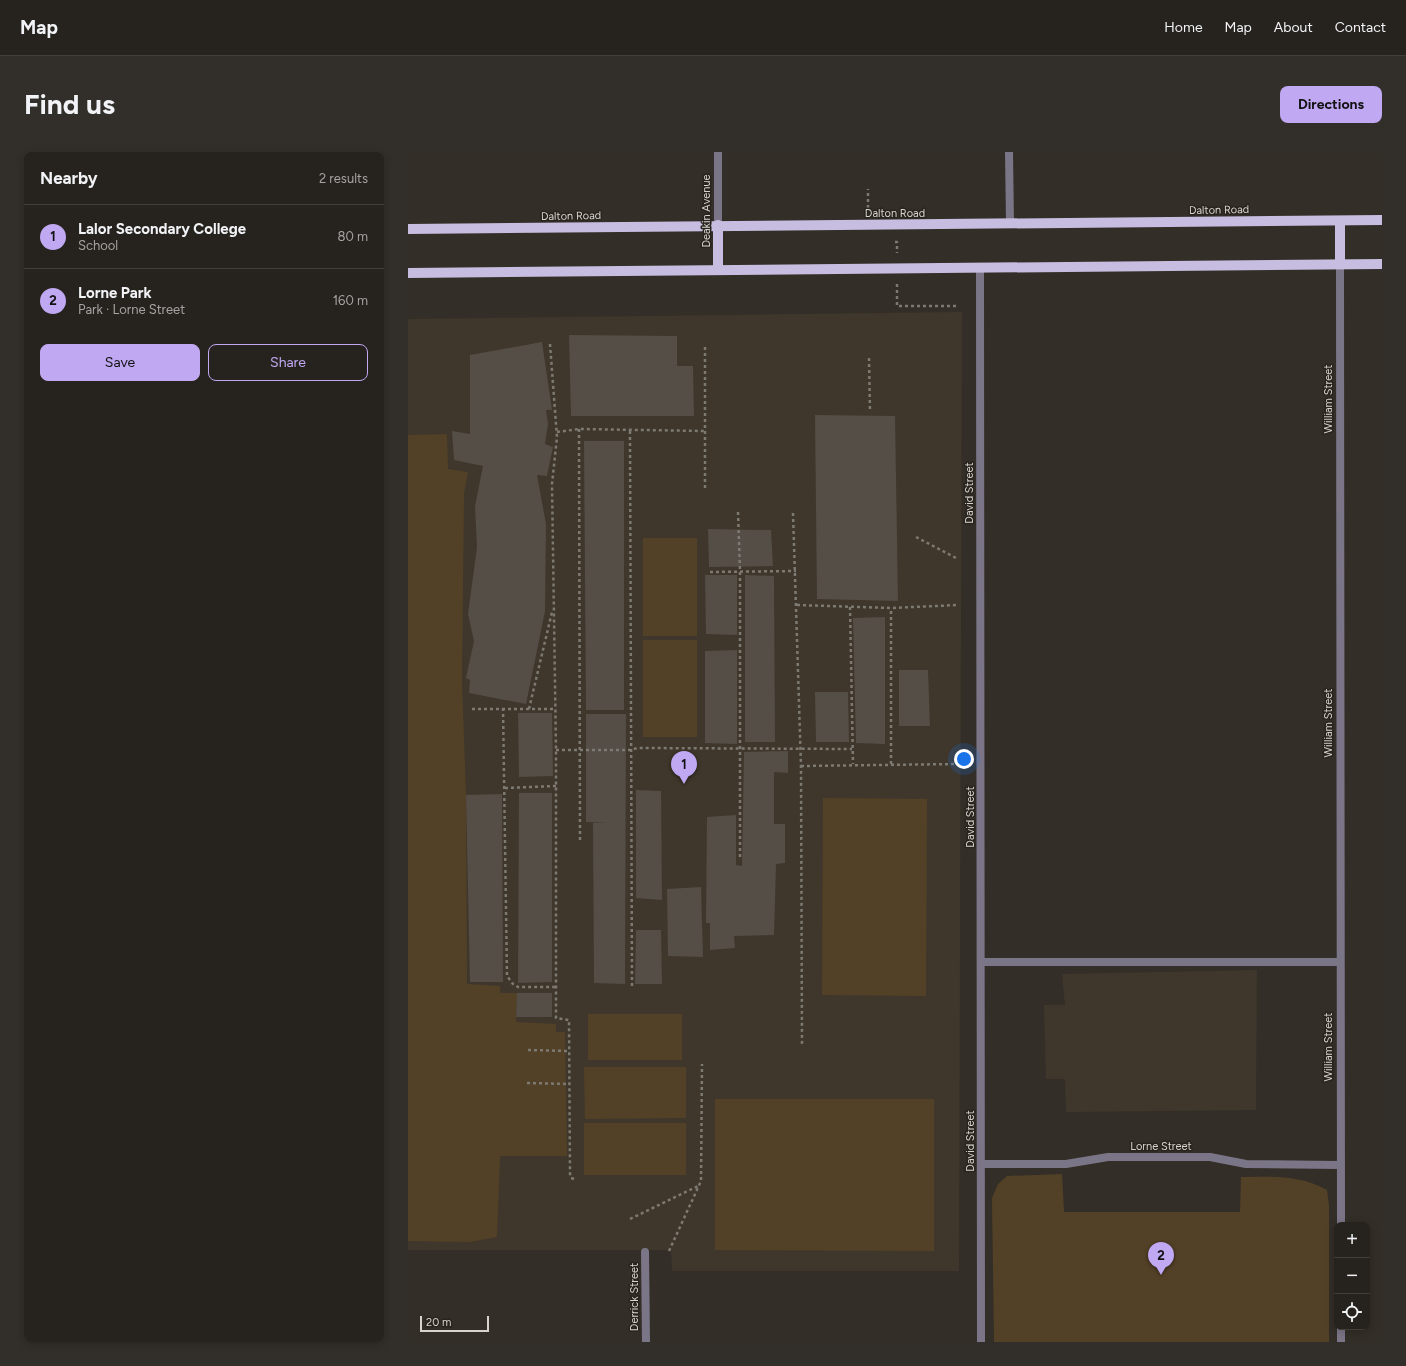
<!DOCTYPE html>
<meta charset="utf-8">
<style>
body{margin:0;font-family:Figtree,sans-serif;background:#322f2a;color:#f1f3f6}
.controls{position:absolute;right:12px;bottom:12px;display:grid;overflow:hidden;border-radius:8px;box-shadow:0 2px 10px #0003}
.controls button{width:36px;height:36px;display:grid;place-items:center;padding:0;border:0;border-bottom:1px solid #423f3b;background:#26221d;color:#f1f3f6;font:20px sans-serif}
.scale{position:absolute;left:12px;bottom:10px;width:69px;box-sizing:border-box;padding-left:4px;border:2px solid #d7d3cf;border-top:0;font-size:11px;line-height:14px;white-space:nowrap;color:#d7d3cf;-webkit-text-stroke:3px #29241e;paint-order:stroke}
.you{position:absolute;left:556px;top:607px;width:14px;height:14px;margin:-10px;border:3px solid #fff;border-radius:50%;background:#1a73e8;box-shadow:0 0 0 6px #1a73e833}
.badge{display:grid;place-items:center;width:26px;height:26px;border-radius:50%;background:#c0a8f3;color:#111;font-size:13px;font-weight:700}
.pin{position:absolute;translate:-50% -33px;filter:drop-shadow(0 1px 2px #0008)}
.pin::after{content:'';position:absolute;top:21px;width:14px;height:12px;background:inherit;clip-path:polygon(0 0,100% 0,50% 100%)}
.list{margin:0;padding:0;list-style:none}
h2{display:flex;justify-content:space-between;align-items:center;height:52px;margin:0;padding:0 16px;font-size:17px}
h2 small{font-size:13px;font-weight:400;color:#a4a4a4}
.list li{display:grid;grid-template-columns:26px 1fr auto;gap:12px;align-items:center;box-sizing:border-box;height:64px;padding:0 16px;border-top:1px solid #423f3b}
.list b{display:block;font-size:15px;white-space:nowrap}
.list p{margin:0;font-size:13px;white-space:nowrap;color:#a4a4a4}
.list em{font-size:13px;font-style:normal;color:#a4a4a4}
.actions{display:flex;gap:8px;padding:12px 16px}
.actions a{flex:1;padding:9px 0;border:1px solid #c0a8f3;border-radius:8px;text-align:center;font-size:14px;color:#c0a8f3}
.actions .main{background:#c0a8f3;color:#111}
.icon{flex:none;width:22px;height:22px;fill:none;stroke:currentColor;stroke-width:2;stroke-linecap:round;stroke-linejoin:round}
.map{position:relative;flex:none;width:974px;height:1190px;overflow:hidden;border-radius:8px}
header{display:flex;align-items:center;gap:24px;box-sizing:border-box;height:56px;padding:0 20px;background:#26221d;border-bottom:1px solid #423f3b}
header strong{font-size:19px}
nav{display:flex;gap:22px;margin-inline-start:auto;font-size:14px}
.intro{display:flex;align-items:center;justify-content:space-between;box-sizing:border-box;height:96px;padding:0 24px}
h1{margin:0;font-size:28px}
.button{padding:10px 18px;border-radius:8px;background:#c0a8f3;color:#111;font-size:14px;font-weight:700}
main{display:flex;gap:24px;padding:0 24px}
aside{flex:1;background:#26221d;border-radius:8px;box-shadow:0 2px 10px #0003}
.map>svg:first-child{display:block}
</style>
<header>
<strong>Map</strong>
<nav><a>Home</a><a>Map</a><a>About</a><a>Contact</a></nav>
</header>
<div class="intro"><h1>Find us</h1><a class="button">Directions</a></div>
<main>
<aside>
<h2>Nearby<small>2 results</small></h2>
<ul class="list">
<li><span class="badge">1</span><div><b>Lalor Secondary College</b><p>School</p></div><em>80 m</em></li>
<li><span class="badge">2</span><div><b>Lorne Park</b><p>Park · Lorne Street</p></div><em>160 m</em></li>
</ul>
<div class="actions"><a class="main">Save</a><a>Share</a></div>
</aside>
<div class="map">
<svg width="974" height="1190" viewBox="0 0 974 1190">
<rect width="100%" height="100%" fill="#332e27"/>
<g fill="#3f372b">
<path d="M554,160L551,1119H264L263,1098H0V167Z"/>
<path d="M849,818L848,958L658,960L657,927H638L636,853H657L654,822Z"/>
</g>
<g fill="#534127">
<path d="M39,282L40,317L60,320L56,341L54,531L58,643L59,832L92,834V841H109L108,870L148,872V880H157L159,1004H92L89,1085L62,1090L0,1089V283Z"/>
<rect x="235" y="386" width="54" height="98"/>
<rect x="235" y="488" width="54" height="97"/>
<path d="M415,646L519,647L518,844L414,843Z"/>
<rect x="180" y="862" width="94" height="46"/>
<path d="M176,915H278V966L177,967Z"/>
<path d="M307,947H526V1099L307,1098Z"/>
<rect x="176" y="971" width="102" height="52"/>
<path d="M654,1022L656,1060H832L833,1025C865,1025 889,1022 919,1038L921,1054V1190H586L584,1046L590,1032L599,1024Z"/>
</g>
<g fill="#544e47">
<path d="M161,183L269,184V214H285L286,264H163Z"/>
<path d="M134,190L144,258H138L140,272L137,292L145,295L139,324L129,323L138,372L137,459L118,552L61,541L62,528L58,526L66,489L60,462L69,395L67,354L75,314L46,308L44,279L62,282V203Z"/>
<path d="M407,263L487,264L490,449L409,447Z"/>
<path d="M176,289H216V558H178Z"/>
<path d="M300,377L363,378L365,414L301,415Z"/>
<path d="M297,423H329V483L298,482Z"/>
<path d="M337,423L366,424L367,590H337Z"/>
<path d="M477,465V592L448,591L445,466Z"/>
<path d="M329,498V592L297,591V499Z"/>
<path d="M491,518H520L522,574H491Z"/>
<path d="M407,540H440L441,590H408Z"/>
<path d="M110,561H144L145,624L111,625Z"/>
<path d="M178,562H218L217,832L186,831L185,671H201L178,670Z"/>
<path d="M380,599V621L366,620V672H377V711L368,712L366,783L326,784L327,796L302,798V771H298L299,665L328,663V713L334,714L336,600Z"/>
<path d="M228,638L253,639L254,748L228,746Z"/>
<path d="M111,641H144V830L110,831Z"/>
<path d="M94,642L95,830H62L58,643Z"/>
<path d="M293,735L295,805L260,804L259,737Z"/>
<path d="M228,778H253L254,832H227Z"/>
<path d="M109,841H144V865H108Z"/>
</g>
<g fill="none" stroke-linecap="round" stroke-linejoin="round">
<g stroke="#7d7973" stroke-width="2.5" stroke-dasharray="3 3" stroke-linecap="butt">
<path d="M460,56V37"/>
<path d="M487,90H489V101"/>
<path d="M489,132V154H549"/>
<path d="M142,192L149,285L144,332L148,598V866L161,868L162,1022L163,1026L166,1027"/>
<path d="M297,195V337"/>
<path d="M461,206L462,259"/>
<path d="M171,277L172,689"/>
<path d="M222,279L224,835"/>
<path d="M149,280L171,277L297,279"/>
<path d="M330,360L332,419V708"/>
<path d="M385,361L393,614L394,892"/>
<path d="M508,385L550,407"/>
<path d="M302,420L388,419"/>
<path d="M389,453L483,456L550,453"/>
<path d="M442,455L445,612"/>
<path d="M95,556L99,824L105,832L110,835H148"/>
<path d="M64,557H147"/>
<path d="M121,557L144,460"/>
<path d="M148,598H223L229,596L444,597"/>
<path d="M483,612V456"/>
<path d="M393,614L550,612"/>
<path d="M97,636L148,634"/>
<path d="M120,898L161,899"/>
<path d="M119,931L161,932"/>
<path d="M222,1067L290,1034"/>
<path d="M261,1099L293,1029L294,912"/>
</g>
<path stroke="#7b7687" stroke-width="8" d="M573,810H932"/>
<g stroke="#7b7687" stroke-width="8">
<path d="M310,0V73"/>
<path d="M601,0L602,72"/>
<path d="M932,112L933,1073"/>
<path d="M572,116L573,1190"/>
<path d="M573,1012H658L700,1005H802L838,1012L932,1013"/>
<path d="M237,1100L238,1190"/>
<path d="M933,1190V1175"/>
</g>
<g stroke="#c7bde0" stroke-width="10">
<path d="M0,77L974,68"/>
<path d="M932,112V69"/>
<path d="M310,118V73"/>
<path d="M0,121L974,112"/>
</g>
</g>
<g text-anchor="middle" dominant-baseline="central" stroke-width="3" stroke-linejoin="round" paint-order="stroke">
<g font-size="11" fill="#d7d3cf" stroke="#29241e">
<text transform="translate(811 58) rotate(-1)">Dalton Road</text>
<text transform="translate(298 59) rotate(-90)">Deakin Avenue</text>
<text x="487" y="61">Dalton Road</text>
<text transform="translate(163 64) rotate(-1)">Dalton Road</text>
<text transform="translate(920 247) rotate(-90)">William Street</text>
<text transform="translate(561 341) rotate(-90)">David Street</text>
<text transform="translate(920 571) rotate(-90)">William Street</text>
<text transform="translate(562 665) rotate(-90)">David Street</text>
<text transform="translate(920 895) rotate(-90)">William Street</text>
<text transform="translate(562 989) rotate(-90)">David Street</text>
<text x="753" y="994">Lorne Street</text>
<text transform="translate(226 1145) rotate(-90)">Derrick Street</text>
</g>
</g>
</svg>
<div class="controls">
<button>+</button>
<button>−</button>
<button><svg class="icon" aria-label="locate" viewBox="0 0 24 24"><circle cx="12" cy="12" r="6"/><path d="M12 2v4M12 18v4M2 12h4M18 12h4"/></svg></button>
</div>
<div class="scale">20 m</div>
<div class="you"></div>
<div class="pin badge" style="left:276px;top:632px">1</div>
<div class="pin badge" style="left:753px;top:1123px">2</div>
</div>
</main>
